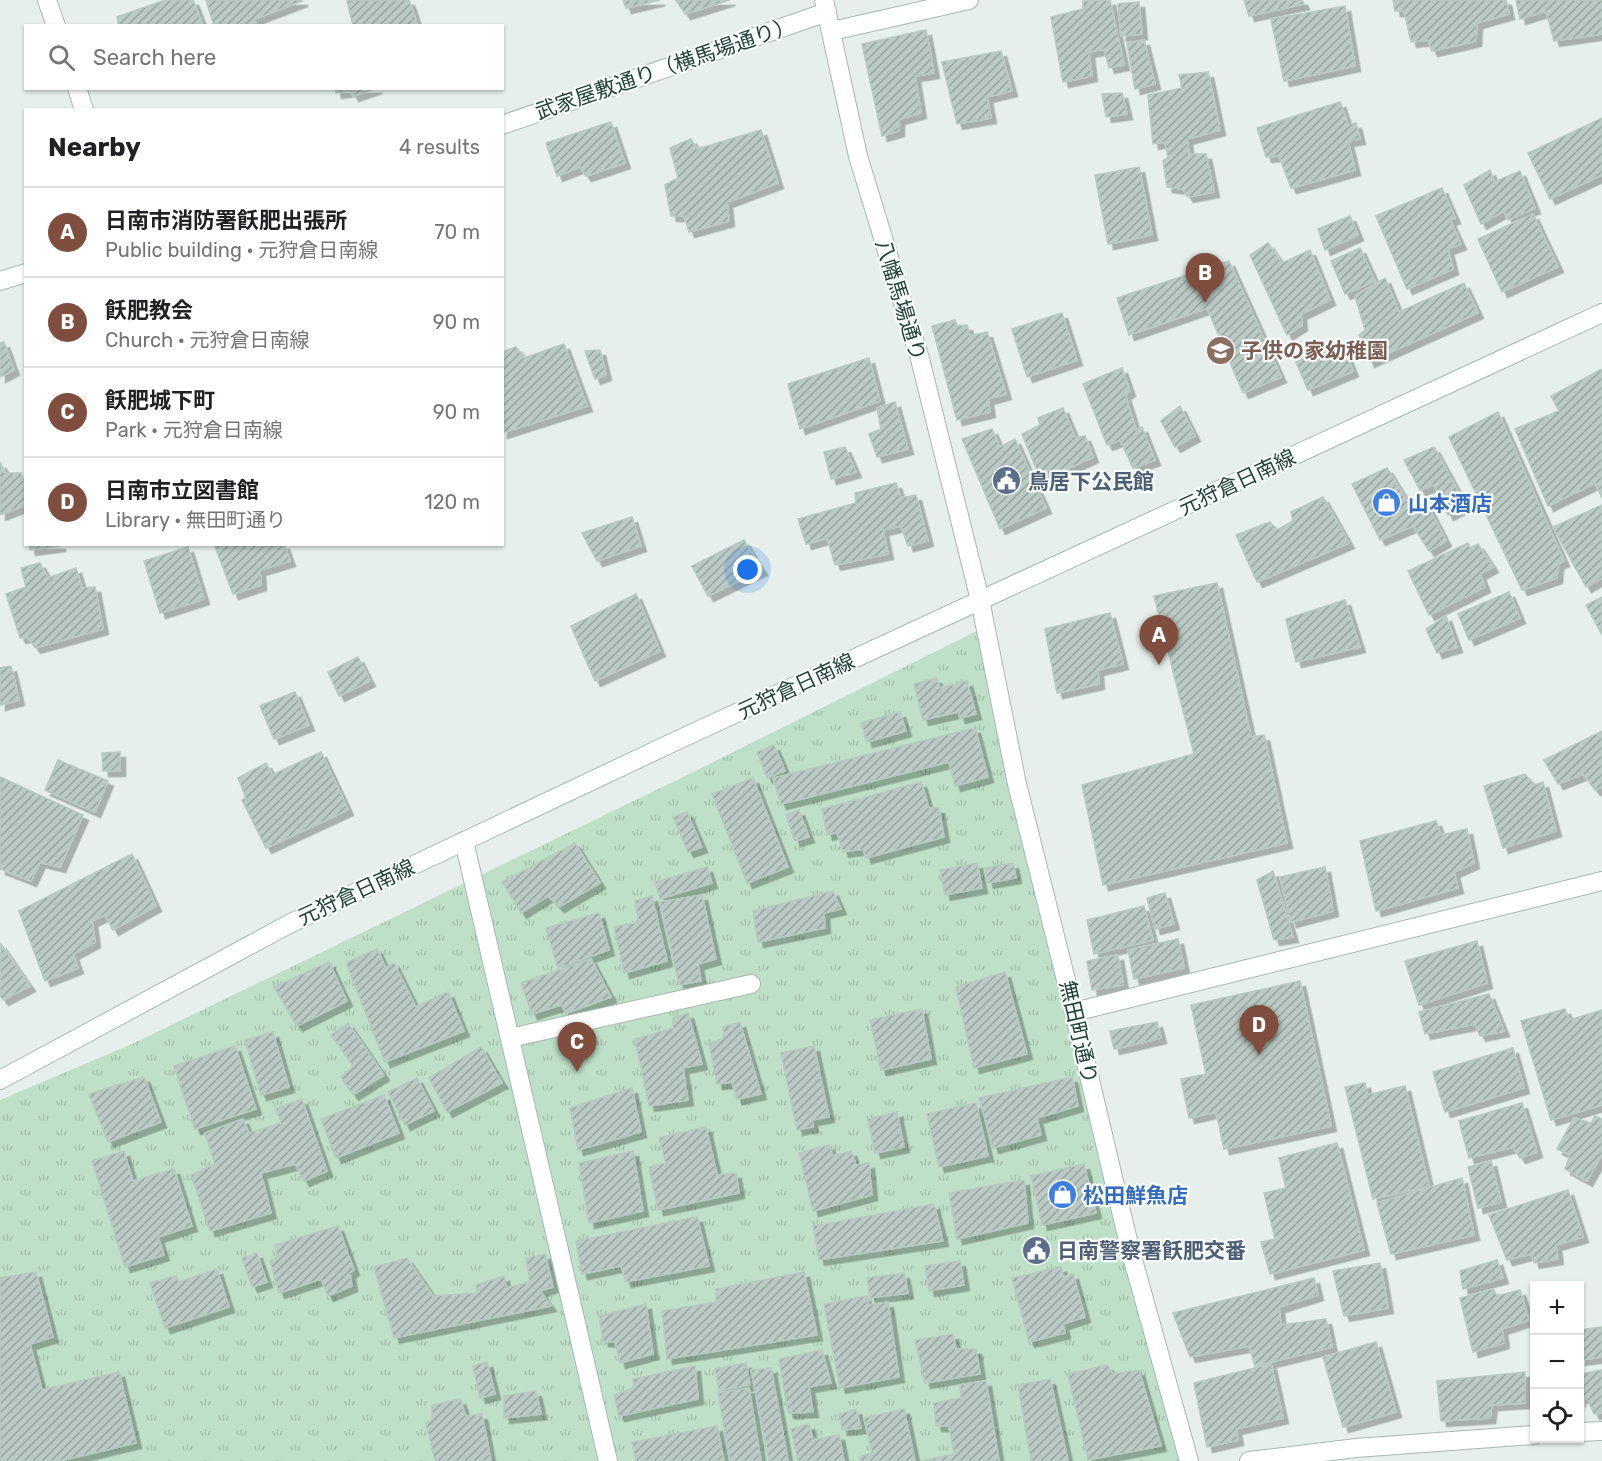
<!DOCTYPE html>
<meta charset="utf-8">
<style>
body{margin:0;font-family:Rubik,"Noto Sans JP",sans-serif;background:#f2f2f2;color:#202124}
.controls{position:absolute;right:18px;bottom:18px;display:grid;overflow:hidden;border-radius:0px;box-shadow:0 2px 4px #0004}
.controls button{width:54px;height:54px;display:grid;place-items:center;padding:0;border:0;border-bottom:2px solid #e0e0e0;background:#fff;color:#202124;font:30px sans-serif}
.you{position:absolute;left:748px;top:570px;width:21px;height:21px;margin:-15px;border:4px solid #fff;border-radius:50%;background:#1a73e8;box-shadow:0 0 0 9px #1a73e833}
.badge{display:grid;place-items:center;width:39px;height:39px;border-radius:50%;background:#7f4e3f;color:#fff;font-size:20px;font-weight:700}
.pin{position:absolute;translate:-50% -50px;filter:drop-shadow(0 2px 3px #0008)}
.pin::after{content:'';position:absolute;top:32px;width:21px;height:18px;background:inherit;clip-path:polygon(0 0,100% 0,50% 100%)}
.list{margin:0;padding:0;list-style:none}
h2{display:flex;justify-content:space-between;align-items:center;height:78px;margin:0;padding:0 24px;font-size:26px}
h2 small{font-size:20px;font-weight:400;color:#757577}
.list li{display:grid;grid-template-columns:39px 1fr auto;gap:18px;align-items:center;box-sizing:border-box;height:90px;padding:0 24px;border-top:2px solid #e0e0e0}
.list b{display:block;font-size:22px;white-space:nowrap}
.list p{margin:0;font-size:20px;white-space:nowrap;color:#757577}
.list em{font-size:20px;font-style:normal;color:#757577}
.icon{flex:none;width:33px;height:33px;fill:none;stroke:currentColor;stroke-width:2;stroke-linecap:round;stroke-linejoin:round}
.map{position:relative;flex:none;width:1602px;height:1461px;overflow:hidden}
.search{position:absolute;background:#fff;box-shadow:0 2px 4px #0004;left:24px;top:24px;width:480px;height:66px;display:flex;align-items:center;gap:15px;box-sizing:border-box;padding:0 21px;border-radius:0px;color:#757577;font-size:22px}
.panel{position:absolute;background:#fff;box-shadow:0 2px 4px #0004;left:24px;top:108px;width:480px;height:438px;border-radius:0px}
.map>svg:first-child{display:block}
</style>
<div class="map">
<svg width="1602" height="1461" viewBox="0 0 1602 1461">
<defs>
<pattern id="park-tufts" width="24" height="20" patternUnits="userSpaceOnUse" patternTransform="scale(1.5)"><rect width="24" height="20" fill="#bfe0c8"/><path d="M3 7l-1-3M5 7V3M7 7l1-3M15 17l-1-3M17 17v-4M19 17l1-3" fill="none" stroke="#a4c1ad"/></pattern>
<pattern id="building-hatch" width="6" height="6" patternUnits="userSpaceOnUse" patternTransform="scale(1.5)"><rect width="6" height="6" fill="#bbcac4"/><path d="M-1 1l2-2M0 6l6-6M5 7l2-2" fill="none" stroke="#98a6a0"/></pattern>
<filter id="shadow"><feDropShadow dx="5.5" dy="5.5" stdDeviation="0" flood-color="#0004"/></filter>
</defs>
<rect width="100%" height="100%" fill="#e6efeb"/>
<path fill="url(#park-tufts)" d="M985,627L1188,1461H0V1100L132,1044L677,780Z"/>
<g fill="url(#building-hatch)" stroke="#b8c9c2" stroke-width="1.5" filter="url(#shadow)">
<path d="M165,0H193L202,23L196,26H119L117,17Z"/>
<path d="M206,0H302V1L255,19L256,26H214Z"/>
<path d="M347,0H409L418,26H353Z"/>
<path d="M623,0H660L626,8Z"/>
<path d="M676,0H730L685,14Z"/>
<path d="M1110,0L1124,65L1109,68L1104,49L1089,52L1092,76L1063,82L1051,17L1083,9V1Z"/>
<path d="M1244,0H1302L1304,4L1249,16Z"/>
<path d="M1393,0H1506L1509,14L1477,23L1476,41L1432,51L1428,40L1411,42L1404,11H1395Z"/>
<path d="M1516,0H1602V34L1554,41L1546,11L1520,19Z"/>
<path d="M1139,2L1142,34L1121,36L1118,4Z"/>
<path d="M1345,6L1355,66L1284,81L1271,19Z"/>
<path d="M926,30L934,73L915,76L921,113L899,119V131L882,136L862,44Z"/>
<path d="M1144,40L1155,84L1135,89L1127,43Z"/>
<path d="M1001,51L1012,91L987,97L991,118L957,124L942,62Z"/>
<path d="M1208,72L1220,130L1187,139L1189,154H1206L1214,192L1188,197L1183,189L1167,187L1163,161L1168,157L1165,142L1153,144L1148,95L1182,88L1179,75Z"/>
<path d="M335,88H377L353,96L351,91L336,93Z"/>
<path d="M1122,93L1127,114L1106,117L1102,94Z"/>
<path d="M1340,102L1348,124L1356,123L1360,139L1348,141L1355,170L1291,188L1279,156L1266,157L1257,128Z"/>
<path d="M1602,118V175L1550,199L1528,153Z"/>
<path d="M611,122L625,163L586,176L580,167L557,176L546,143Z"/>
<path d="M761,130L778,183L727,202L729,221L689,232L684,216H671L665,185L678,178L670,148L691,139L697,149Z"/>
<path d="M1139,167L1152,235L1108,244L1095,175Z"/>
<path d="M1490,170L1494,182L1520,171L1535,208L1508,220L1504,211L1481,224L1464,185Z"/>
<path d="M1442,188L1455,218L1450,220L1461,244L1448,249L1453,269L1407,289L1376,216Z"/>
<path d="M1533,214L1558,267L1502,292L1478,239Z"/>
<path d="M1350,216L1358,235L1325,250L1318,229Z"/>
<path d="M1268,243L1282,263L1310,250L1330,300L1301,314L1302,325L1287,335L1250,255Z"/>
<path d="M1360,248L1375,281L1345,294L1331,261Z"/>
<path d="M1229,261L1281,377L1243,393L1207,308L1129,335L1117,298Z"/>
<path d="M1385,278L1399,312L1464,283L1478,313L1369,362L1359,335L1365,330L1355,296Z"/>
<path d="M1062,313L1077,360L1027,377L1012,329Z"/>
<path d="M955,320L957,326L967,325L970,336L987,332L1006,394L988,399L990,412L957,420L932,326Z"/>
<path d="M1341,341L1353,371L1308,390L1295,360Z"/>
<path d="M4,342L14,370L0,377V343Z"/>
<path d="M564,344L587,406L502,433V352L516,347L524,358Z"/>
<path d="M600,350L606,375L595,379L585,351Z"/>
<path d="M869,358L880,401L800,429L788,384Z"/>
<path d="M1122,368L1130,391L1125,394L1136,430L1142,427L1155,460L1133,468L1120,440L1107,445L1083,384Z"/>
<path d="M1602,369V498L1595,483L1548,506L1515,429L1559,411L1551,396Z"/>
<path d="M895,402L908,449L877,457L869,434L881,429L877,408Z"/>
<path d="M1180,406L1195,436L1175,447L1161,421Z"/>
<path d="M1063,408L1075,437L1085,436L1093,457L1041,481L1022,434L1040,425L1038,418Z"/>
<path d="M1498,412L1564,561L1558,564L1557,578L1522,590L1449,437Z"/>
<path d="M992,429L1000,447L1015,439L1046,508L1000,529L962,439Z"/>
<path d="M845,447L856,472L831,479L824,452Z"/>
<path d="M1434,447L1466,506L1448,515L1434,485L1420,490L1404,460Z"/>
<path d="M0,462L5,473H21L26,487V505L0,515Z"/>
<path d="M1387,468L1412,509L1427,504L1446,541L1429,551L1413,526L1380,540L1352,484Z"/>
<path d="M896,483L901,498L916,495L928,541L908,546L901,526L883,530L888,554L835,565L827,538L806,544L798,519L856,503L855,493Z"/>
<path d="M1323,497L1349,543L1257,582L1236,535L1270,522L1277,530L1293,521L1291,512Z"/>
<path d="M1602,505V578L1586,587L1553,527Z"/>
<path d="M632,517L641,546L597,561L582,533Z"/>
<path d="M744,540L762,570L708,596L692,566Z"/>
<path d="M1468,543L1470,548L1478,544L1493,567L1480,574L1485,587L1429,615L1408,571Z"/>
<path d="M29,544H60V546L30,550Z"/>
<path d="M214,544H284L290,561L260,570L261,585L233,594Z"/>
<path d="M188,547L204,599L160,613L144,561Z"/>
<path d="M40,563L48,578L76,568L82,588L95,587L103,629L35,648L28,637L20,638L6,594L26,587L21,568Z"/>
<path d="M1217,583L1251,737L1264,735L1287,843L1103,885L1082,785L1194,754L1154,596Z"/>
<path d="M1509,592L1520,618L1469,640L1458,614Z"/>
<path d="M636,594L660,651L595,681L571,626Z"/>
<path d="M1602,597V635L1586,605Z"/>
<path d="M1345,600L1360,647L1296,662L1286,619Z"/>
<path d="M1110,613L1123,664L1098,670L1099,684L1057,693L1045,629Z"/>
<path d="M1446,616L1457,647L1437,653L1426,629Z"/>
<path d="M358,657L370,681L339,696L328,672Z"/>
<path d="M11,666L19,700L0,705V668Z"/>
<path d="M936,678L940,688L967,681L976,714L960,718L958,712L923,720L914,684Z"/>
<path d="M295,692L309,725L274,739L260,706Z"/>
<path d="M900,712L906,731L867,742L861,723Z"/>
<path d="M975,728L988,777L955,786L949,762L781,804L773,778Z"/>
<path d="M1602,731V787L1595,790L1583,774L1558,784L1544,760Z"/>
<path d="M774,745L785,771L767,778L757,752Z"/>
<path d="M120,752V771H103L102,753Z"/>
<path d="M321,752L348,810L266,848L242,800L246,798L238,778L266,763L272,775Z"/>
<path d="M58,760L108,781L95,812L45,790Z"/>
<path d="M1525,774L1534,785L1543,782L1556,831L1503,848L1484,786Z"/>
<path d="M0,777L83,815L60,867L40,862L31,881L0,869Z"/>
<path d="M753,778L788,867L747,883L712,794Z"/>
<path d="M921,782L929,808H939L944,837L866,858L863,849L843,852L837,832L827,835L822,809Z"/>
<path d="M799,810L809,837L795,841L786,815Z"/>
<path d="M687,812L702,847L688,852L673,817Z"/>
<path d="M1436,821L1441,835L1467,829L1474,863L1454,872L1458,888L1376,911L1360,841Z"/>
<path d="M575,843L600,883L559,907L548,896L521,913L502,882Z"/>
<path d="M132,854L156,906L113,930L105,915L92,921L95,942L73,954L78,968L45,981L19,911Z"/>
<path d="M977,863L982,888L945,895L940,870Z"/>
<path d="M1013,863L1016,878L988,883L985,868Z"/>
<path d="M707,867L712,883L660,899L655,882Z"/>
<path d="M1325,867L1333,911L1291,922L1280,877Z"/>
<path d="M1273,871L1293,937L1274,940L1257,880Z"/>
<path d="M833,891L841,909L824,913L825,928L758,942L753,911Z"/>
<path d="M1165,893L1174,924L1155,929L1147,898Z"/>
<path d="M702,895L716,959L698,964L701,981L679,985L660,902Z"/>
<path d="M652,896L667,961L624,973L614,927L639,922L635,901Z"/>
<path d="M1144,906L1153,940L1094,954L1087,920Z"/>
<path d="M599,913L609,950L558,968L546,928Z"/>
<path d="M1178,939L1184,968L1134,979L1128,950Z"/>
<path d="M1477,941L1487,983L1419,1005L1405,961Z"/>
<path d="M1,944L30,986L3,1000L0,996Z"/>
<path d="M377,949L386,968L394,963L416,1007L448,992L464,1031L385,1062L346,963Z"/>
<path d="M1118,955L1123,985L1092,990L1087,961Z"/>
<path d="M591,959L611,997L567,1013L561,1005L532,1014L521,983Z"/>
<path d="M329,962L347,1001L297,1026L274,987Z"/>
<path d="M1005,972L1027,1054L974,1068L956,987Z"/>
<path d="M1300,981L1331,1126L1224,1149L1216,1112L1189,1118L1181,1079L1206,1074L1191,1005Z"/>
<path d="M1489,994L1504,1031L1480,1036L1475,1024L1425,1034L1419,1012Z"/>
<path d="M922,1009L931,1059L881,1070L870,1020Z"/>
<path d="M1565,1009L1569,1020L1602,1010V1105L1551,1120L1521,1021Z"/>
<path d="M688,1013L702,1064L683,1068L688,1100L649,1106L635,1039L673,1028V1018Z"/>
<path d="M740,1022L761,1094L737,1099L732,1082L717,1084L709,1044L724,1038L723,1027Z"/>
<path d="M1157,1022L1161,1038L1114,1049L1110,1031Z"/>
<path d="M348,1023L384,1075L353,1095L341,1077L353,1066L331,1035Z"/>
<path d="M273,1032L289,1087L261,1095L245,1040Z"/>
<path d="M235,1046L256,1109L195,1129L174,1066Z"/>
<path d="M814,1046L829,1117L812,1120L813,1127L797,1130L781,1053Z"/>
<path d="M481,1047L502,1083L447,1112L429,1078Z"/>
<path d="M1513,1048L1524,1088L1445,1112L1433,1072Z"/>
<path d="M144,1077L161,1122L108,1142L89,1094Z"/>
<path d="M1072,1077L1078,1106L1037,1118L1041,1135L993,1148L979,1098Z"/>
<path d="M417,1078L434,1111L405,1125L388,1092Z"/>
<path d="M1365,1083L1367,1095L1405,1086L1429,1186L1373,1199L1345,1087Z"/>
<path d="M632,1088L641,1132L578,1150L570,1108Z"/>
<path d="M384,1095L399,1133L336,1158L321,1119Z"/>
<path d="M302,1099L327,1171L304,1181L295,1164L261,1173L271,1213L210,1231L191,1175L215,1164L205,1133L243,1119L249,1133L281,1123L276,1109Z"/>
<path d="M976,1103L988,1156L939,1167L927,1114Z"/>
<path d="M1522,1103L1537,1152L1520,1158L1513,1147L1469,1158L1459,1121Z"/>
<path d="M897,1112L904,1147L875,1153L868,1119Z"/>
<path d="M1595,1116L1602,1119V1154L1587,1181L1565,1169L1570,1155L1557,1149L1574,1118L1591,1123Z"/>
<path d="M706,1127L717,1175L736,1173L739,1193L658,1210L649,1167L666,1163L659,1138Z"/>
<path d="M1337,1143L1364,1250L1270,1274L1261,1242L1275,1239L1264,1193L1286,1188L1279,1158Z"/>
<path d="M829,1145L833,1156L851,1151L856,1165L869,1163L872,1195L813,1211L799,1153Z"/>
<path d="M124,1151L133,1181L174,1169L192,1226L158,1237L164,1255L125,1267L92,1161Z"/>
<path d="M633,1151L643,1211L589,1223L579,1163Z"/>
<path d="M1491,1161L1501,1202L1478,1208L1468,1167Z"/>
<path d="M1084,1164L1096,1213L1042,1225L1031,1176Z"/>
<path d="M1462,1178L1474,1235L1391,1254L1377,1203Z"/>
<path d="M1024,1180L1028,1223L957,1239L949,1193Z"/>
<path d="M1568,1190L1583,1237L1556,1245L1558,1259L1534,1263L1531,1254L1507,1260L1489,1215Z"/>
<path d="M934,1204L943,1241L819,1260L813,1226Z"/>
<path d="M697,1217L709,1266L626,1282L621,1266L582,1274L576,1241Z"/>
<path d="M338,1226L354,1270L350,1273L352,1286L328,1296L321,1279L279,1293L270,1261L277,1257L275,1245Z"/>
<path d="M257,1253L267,1282L252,1287L242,1258Z"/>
<path d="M545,1254L553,1287L540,1291L551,1306L394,1338L374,1267L407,1258L433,1296L477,1293L476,1285L504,1276L506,1288L530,1282L526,1258Z"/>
<path d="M1497,1260L1503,1278L1463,1289L1460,1271Z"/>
<path d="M960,1261L964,1285L929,1291L925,1266Z"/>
<path d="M1380,1263L1388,1308L1344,1316L1333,1271Z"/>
<path d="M1061,1267L1063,1277L1073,1274L1085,1317L1063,1324L1065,1333L1029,1342L1012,1278Z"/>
<path d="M217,1269L229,1307L165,1328L150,1283L176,1276L179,1282Z"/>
<path d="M36,1272L53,1337L30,1344L42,1390L119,1372L136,1443L60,1461H0V1278Z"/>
<path d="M804,1272L817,1335L667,1359L662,1311L716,1302V1289Z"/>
<path d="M904,1273L908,1293L870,1298L867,1278Z"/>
<path d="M1314,1278L1318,1295L1279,1307L1281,1325L1326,1319L1332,1347L1255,1366L1249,1346L1190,1357L1173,1313Z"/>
<path d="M1493,1289L1497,1296L1520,1290L1529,1320L1502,1329L1504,1343L1473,1352L1460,1298Z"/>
<path d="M865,1296L869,1305L888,1302L899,1377L840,1388L824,1304Z"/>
<path d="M646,1304L653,1354L620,1363L615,1342L603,1341L599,1316Z"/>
<path d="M1602,1327V1357L1580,1360V1330Z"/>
<path d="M953,1334L956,1349H976L980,1374L925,1383L915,1340Z"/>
<path d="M1376,1342L1396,1412L1343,1427L1323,1357Z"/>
<path d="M822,1350L831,1383L809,1387L813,1412L788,1413L779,1359Z"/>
<path d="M487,1362L495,1394L480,1398L473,1366Z"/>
<path d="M746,1363L750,1385L719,1391L715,1369Z"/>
<path d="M1271,1364L1283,1418L1236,1429L1238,1440L1207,1447L1194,1383Z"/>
<path d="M1107,1365L1113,1374L1139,1370L1161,1446L1088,1460L1068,1374Z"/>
<path d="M695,1366L698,1399L619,1416L614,1395L634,1388L633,1379Z"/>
<path d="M771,1368L788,1461H769L751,1370Z"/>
<path d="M1602,1370V1413L1594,1414L1587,1398H1580V1402V1374Z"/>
<path d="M1525,1372V1403L1492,1405L1490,1418L1441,1421L1437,1381Z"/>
<path d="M1050,1379L1068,1461H1031L1018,1385Z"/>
<path d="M986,1381L999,1461H922L954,1454L949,1426H936L934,1403L961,1398L960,1385Z"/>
<path d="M749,1388L761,1461H730L718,1393Z"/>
<path d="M536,1391L541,1414L504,1418V1396Z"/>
<path d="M460,1399L466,1416L482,1414L491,1461H435L426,1423L432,1420V1405Z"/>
<path d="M856,1409L861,1428L842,1430L840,1414Z"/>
<path d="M904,1409L915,1461H860V1457L872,1453L864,1418Z"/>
<path d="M809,1424L813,1440L839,1435L844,1461H798L791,1429Z"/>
<path d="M717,1426L724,1461H636L632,1442Z"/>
</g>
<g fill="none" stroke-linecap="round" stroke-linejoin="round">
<defs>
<g id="minor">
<path d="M47,0L56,26"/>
<path d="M832,31L969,0"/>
<path d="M77,88L84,110"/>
<path d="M502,125L827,12"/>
<path d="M0,281L26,273"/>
<path d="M980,600L1017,784L1074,1012L1130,1249L1189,1461"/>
<path d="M464,841L608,1461"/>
<path d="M1074,1012L1602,881"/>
<path d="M510,1038L751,984"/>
<path d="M1580,1432L1602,1431"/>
<path d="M1249,1461L1356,1448L1534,1435"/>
</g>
<path id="tertiary" d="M824,0L858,156L920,359L980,600"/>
<path id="secondary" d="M0,1080L291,923L678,740L1602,313"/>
</defs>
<use href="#minor" stroke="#a8b8b2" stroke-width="20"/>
<use href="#tertiary" stroke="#a8b8b2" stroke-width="20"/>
<use href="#secondary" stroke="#a4bbb3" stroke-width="20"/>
<use href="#minor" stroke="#fff" stroke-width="18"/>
<use href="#tertiary" stroke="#fff" stroke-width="18"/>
<use href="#secondary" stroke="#fff" stroke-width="18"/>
</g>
<defs>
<symbol id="school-disc" viewBox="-11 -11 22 22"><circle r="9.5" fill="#8d6e63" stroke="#f7fbf9"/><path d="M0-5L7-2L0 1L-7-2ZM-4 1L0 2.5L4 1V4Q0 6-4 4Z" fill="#fff"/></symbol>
<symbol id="civic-disc" viewBox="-11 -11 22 22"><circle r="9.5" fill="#5c6f8a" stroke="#f7fbf9"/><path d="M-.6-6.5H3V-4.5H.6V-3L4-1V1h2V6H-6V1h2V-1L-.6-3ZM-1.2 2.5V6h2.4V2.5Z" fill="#fff"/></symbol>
<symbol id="shop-disc" viewBox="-11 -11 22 22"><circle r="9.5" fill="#3f7fe0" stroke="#f7fbf9"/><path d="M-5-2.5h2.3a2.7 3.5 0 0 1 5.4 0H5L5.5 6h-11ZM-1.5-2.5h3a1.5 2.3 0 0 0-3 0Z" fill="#fff"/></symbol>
</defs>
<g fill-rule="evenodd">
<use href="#school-disc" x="1204" y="334" width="33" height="33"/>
<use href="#civic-disc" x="990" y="464" width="33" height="33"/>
<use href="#shop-disc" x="1370" y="486" width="33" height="33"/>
<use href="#shop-disc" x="1046" y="1178" width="33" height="33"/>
<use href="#civic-disc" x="1020" y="1234" width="33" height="33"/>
</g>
<g text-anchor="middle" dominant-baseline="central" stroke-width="4.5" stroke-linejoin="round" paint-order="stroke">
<g font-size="21" fill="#24423a" stroke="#f7fbf9">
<text transform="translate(665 68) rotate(-19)">武家屋敷通り（横馬場通り）</text>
<text transform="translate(901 300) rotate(73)">八幡馬場通り</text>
<text transform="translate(1237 482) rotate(-25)">元狩倉日南線</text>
<text transform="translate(796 686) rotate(-25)">元狩倉日南線</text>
<text transform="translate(356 892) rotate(-25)">元狩倉日南線</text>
<text transform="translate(1079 1032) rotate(77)">無田町通り</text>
</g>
<g font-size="21" font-weight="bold" fill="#785e54" stroke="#f7fbf9" text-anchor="start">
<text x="1241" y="350">子供の家幼稚園</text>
</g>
<g font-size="21" font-weight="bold" fill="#4e5e75" stroke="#f7fbf9" text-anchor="start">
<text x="1028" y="481">鳥居下公民館</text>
<text x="1057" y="1250">日南警察署飫肥交番</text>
</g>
<g font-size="21" font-weight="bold" fill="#366cbe" stroke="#f7fbf9" text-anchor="start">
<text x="1408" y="503">山本酒店</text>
<text x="1083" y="1195">松田鮮魚店</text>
</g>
</g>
</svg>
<div class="controls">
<button>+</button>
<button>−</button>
<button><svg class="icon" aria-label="locate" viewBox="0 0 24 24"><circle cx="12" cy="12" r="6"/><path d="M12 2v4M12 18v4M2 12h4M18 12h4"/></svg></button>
</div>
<div class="you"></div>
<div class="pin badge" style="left:1159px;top:665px">A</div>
<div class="pin badge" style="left:1205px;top:303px">B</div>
<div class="pin badge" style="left:577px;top:1072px">C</div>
<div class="pin badge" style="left:1259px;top:1055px">D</div>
<div class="search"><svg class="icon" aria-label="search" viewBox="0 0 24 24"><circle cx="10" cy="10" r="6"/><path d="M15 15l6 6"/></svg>Search here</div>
<section class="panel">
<h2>Nearby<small>4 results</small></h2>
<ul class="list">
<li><span class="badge">A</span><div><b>日南市消防署飫肥出張所</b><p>Public building · 元狩倉日南線</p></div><em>70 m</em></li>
<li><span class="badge">B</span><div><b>飫肥教会</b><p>Church · 元狩倉日南線</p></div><em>90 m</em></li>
<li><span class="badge">C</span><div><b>飫肥城下町</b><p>Park · 元狩倉日南線</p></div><em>90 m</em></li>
<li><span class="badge">D</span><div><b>日南市立図書館</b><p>Library · 無田町通り</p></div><em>120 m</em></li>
</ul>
</section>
</div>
